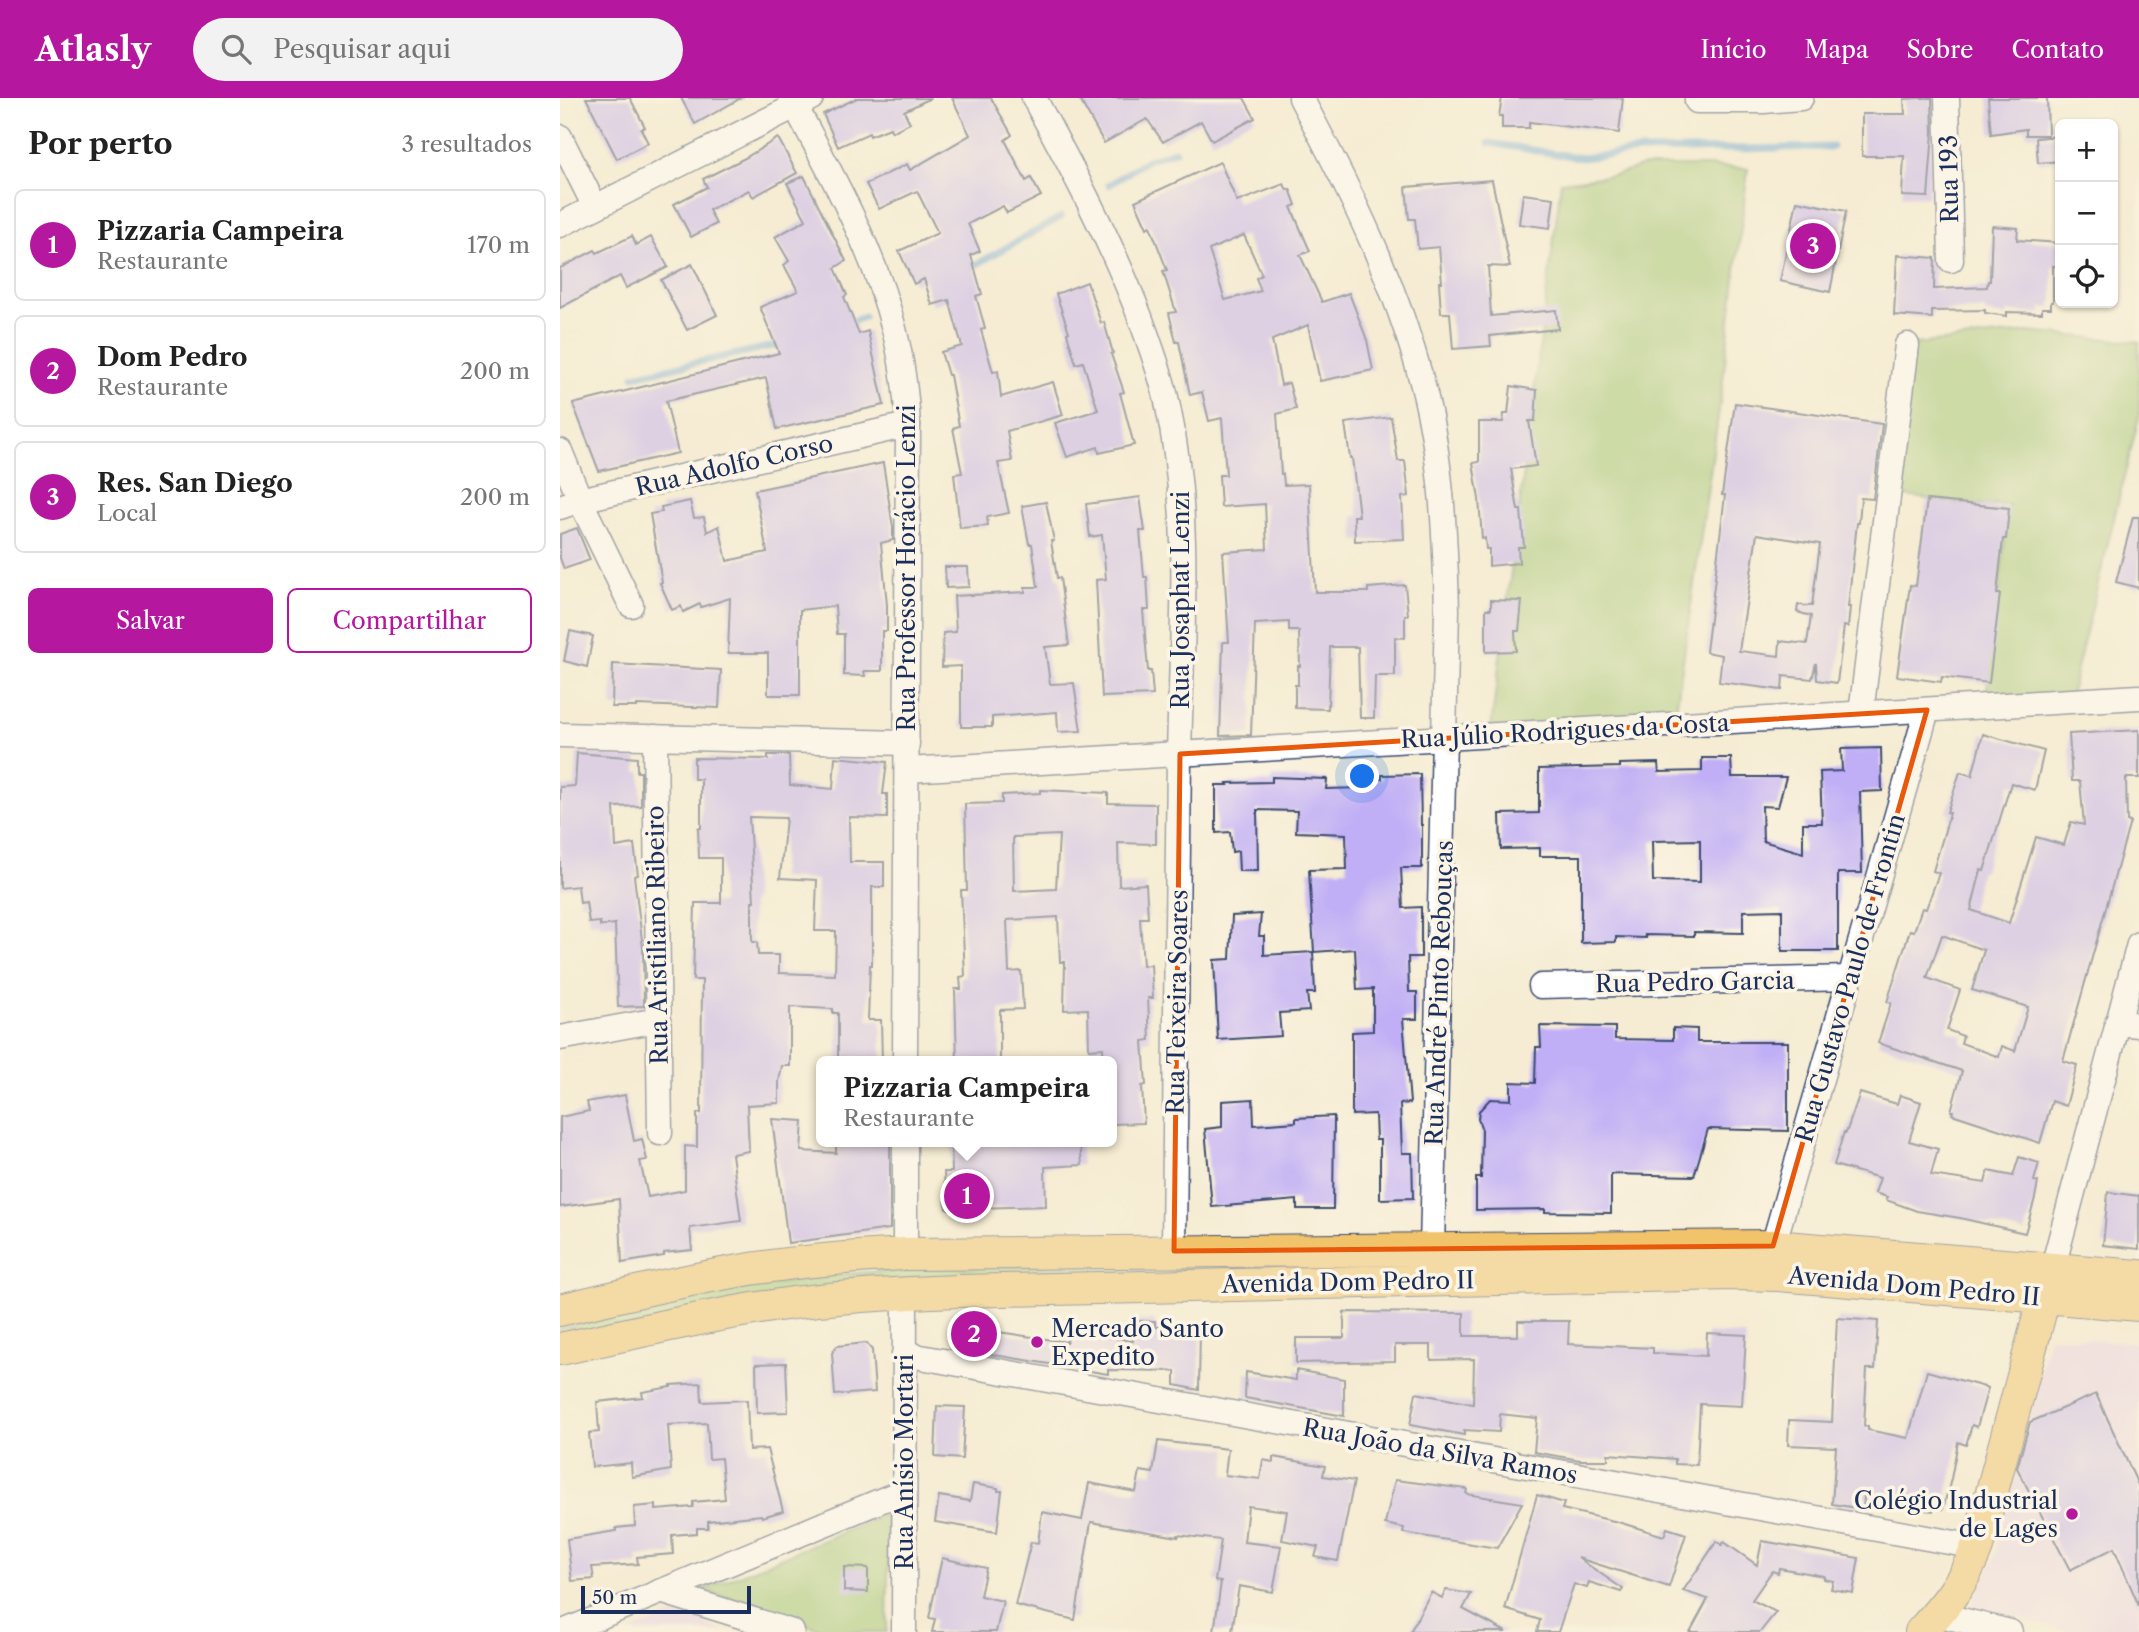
<!DOCTYPE html>
<html lang="pt">
<meta charset="utf-8">
<style>
body{margin:0;font-family:"Libre Caslon Text",serif;background:#f2f2f2;color:#222}
.controls{position:absolute;right:21px;top:21px;display:grid;overflow:hidden;border-radius:10px;box-shadow:0 2px 5px #0004}
.controls button{width:63px;height:63px;display:grid;place-items:center;padding:0;border:0;border-bottom:2px solid #e0e0e0;background:#fff;color:#222;font:35px sans-serif}
.scale{position:absolute;left:21px;bottom:18px;width:170px;box-sizing:border-box;padding-left:7px;border:4px solid #1b2f5e;border-top:0;font-size:19px;line-height:24px;white-space:nowrap;color:#1b2f5e;-webkit-text-stroke:5px #fcf5e5;paint-order:stroke}
.you{position:absolute;left:803px;top:679px;width:24px;height:24px;margin:-18px;border:5px solid #fff;border-radius:50%;background:#1a73e8;box-shadow:0 0 0 10px #1a73e833}
.badge{display:grid;place-items:center;width:46px;height:46px;border-radius:50%;background:#b5179e;color:#fff;font-size:23px;font-weight:700}
.pin{position:absolute;translate:-50% -50%;border:4px solid #fff;box-shadow:0 2px 7px #0006}
.popup{position:absolute;left:256px;top:958px;width:301px;height:91px;box-sizing:border-box;display:grid;place-content:center;border-radius:10px;background:#fff;filter:drop-shadow(0 2px 5px #0005);font-size:23px;white-space:nowrap;color:#767676}
.popup b{font-size:26px;color:#222}
.popup::after{content:'';position:absolute;left:50%;top:100%;margin-left:-14px;border:14px solid transparent;border-top-color:#fff}
.list{margin:0;padding:0;list-style:none}
h2{display:flex;justify-content:space-between;align-items:center;height:91px;margin:0;padding:0 28px;font-size:30px}
h2 small{font-size:23px;font-weight:400;color:#767676}
.list li{display:grid;grid-template-columns:46px 1fr auto;gap:21px;align-items:center;box-sizing:border-box;height:112px;margin:0 14px 14px;padding:0 14px;border:2px solid #e0e0e0;border-radius:10px}
.list b{display:block;font-size:26px;white-space:nowrap}
.list p{margin:0;font-size:23px;white-space:nowrap;color:#767676}
.list em{font-size:23px;font-style:normal;color:#767676}
.actions{display:flex;gap:14px;padding:21px 28px}
.actions a{flex:1;padding:16px 0;border:2px solid #b5179e;border-radius:10px;text-align:center;font-size:24px;color:#b5179e}
.actions .main{background:#b5179e;color:#fff}
.icon{flex:none;width:38px;height:38px;fill:none;stroke:currentColor;stroke-width:2;stroke-linecap:round;stroke-linejoin:round}
.map{position:relative;flex:none;width:1579px;height:1534px;overflow:hidden}
header{display:flex;align-items:center;gap:42px;box-sizing:border-box;height:98px;padding:0 35px;background:#b5179e;color:#fff}
header strong{font-size:33px}
nav{display:flex;gap:38px;margin-inline-start:auto;font-size:24px}
.search{width:490px;height:63px;background:#f2f2f2;display:flex;align-items:center;gap:18px;box-sizing:border-box;padding:0 24px;border-radius:38px;color:#767676;font-size:26px}
main{display:flex}
aside{flex:1;background:#fff}
.map>svg:first-child{display:block}
</style>
<header>
<strong>Atlasly</strong>
<div class="search"><svg class="icon" aria-label="search" viewBox="0 0 24 24"><circle cx="10" cy="10" r="6"/><path d="M15 15l6 6"/></svg>Pesquisar aqui</div>
<nav><a>Início</a><a>Mapa</a><a>Sobre</a><a>Contato</a></nav>
</header>
<main>
<aside>
<h2>Por perto<small>3 resultados</small></h2>
<ul class="list">
<li><span class="badge">1</span><div><b>Pizzaria Campeira</b><p>Restaurante</p></div><em>170 m</em></li>
<li><span class="badge">2</span><div><b>Dom Pedro</b><p>Restaurante</p></div><em>200 m</em></li>
<li><span class="badge">3</span><div><b>Res. San Diego</b><p>Local</p></div><em>200 m</em></li>
</ul>
<div class="actions"><a class="main">Salvar</a><a>Compartilhar</a></div>
</aside>
<div class="map">
<svg width="1579" height="1534" viewBox="0 0 1579 1534">
<rect width="100%" height="100%" fill="#fcf5e5"/>
<filter id="ink" filterUnits="userSpaceOnUse"><feTurbulence type="fractalNoise" baseFrequency=".0143" numOctaves="2"/><feDisplacementMap in="SourceGraphic" scale="14" xChannelSelector="R" yChannelSelector="G"/><feConvolveMatrix kernelMatrix="1 2 1 2 8 2 1 2 1" color-interpolation-filters="sRGB"/></filter>
<filter id="wash" filterUnits="userSpaceOnUse"><feTurbulence type="fractalNoise" baseFrequency=".00686" numOctaves="4" result="noise"/><feDisplacementMap in="SourceGraphic" scale="28" xChannelSelector="R" yChannelSelector="G"/><feGaussianBlur stdDeviation="1.57" result="paint"/><feColorMatrix in="noise" values="0 0 0 0 0 0 0 0 0 0 0 0 0 0 0 0 0 1.4 0 .05"/><feComposite in="paint" operator="in"/></filter>
<g filter="url(#wash)">
<rect width="100%" height="100%" fill="#f5ecd3"/>
<g fill="#e9d2ed">
<path d="M1489,1238L1579,1245V1534H1512L1410,1509L1433,1464Z"/>
<path d="M121,1513L163,1534H69Z"/>
</g>
<g fill="#9cc572" stroke="#5c7a68" stroke-width="2">
<path d="M1083,68H1150L1188,71L1161,298L1114,626L930,637L1001,84L1056,77Z"/>
<path d="M1467,234L1579,244V319L1509,603L1425,608L1449,407L1409,406L1328,396L1347,247Z"/>
<path d="M1080,1156L1086,1166L567,1173L371,1180L0,1240V1230L157,1195L224,1184L294,1175L372,1170Z"/>
<path d="M329,1415L327,1534H269L143,1492Z"/>
</g>
<g fill="none" stroke-linecap="round" stroke-linejoin="round">
<g stroke="#66a4d7" stroke-width="7">
<path d="M929,45L1022,60L1080,53L1272,49"/>
<path d="M549,87L587,62L615,53"/>
<path d="M408,171L501,119"/>
<path d="M285,226L304,219"/>
<path d="M74,278L223,246"/>
</g>
</g>
<g id="blocks">
<g fill="#c0aef6" fill-rule="evenodd">
<path d="M26,0H70L85,29L81,31L88,45L57,61Z"/>
<path d="M121,0H181L135,26Z"/>
<path d="M297,0H371L344,13L350,25L332,34L330,30L310,38L309,35L278,49L263,16Z"/>
<path d="M392,0H431L452,37L445,42L466,83L471,80L481,98L447,115L443,108L408,126L420,153L411,157L422,196L416,198L425,230L421,232L433,274L438,273L441,299L493,284L503,317L447,333L452,363L438,365L449,415L427,419L428,428L400,430L394,376L402,375L393,330L399,328L390,277H388L381,254L402,248L389,202L372,207L364,181L354,186L339,153L378,135L357,93L319,111L306,86L347,66L350,72L410,37Z"/>
<path d="M519,0H684L695,20L652,43L641,23L603,44L587,21L544,45Z"/>
<path d="M942,0H1063L1059,35L969,24V30H942V18H939Z"/>
<path d="M1360,0H1372L1373,34L1368,99L1342,98L1344,58H1302V16H1345L1344,1Z"/>
<path d="M1428,0H1487L1488,37H1466V31L1431,36Z"/>
<path d="M1500,38V63L1478,65L1476,40Z"/>
<path d="M218,40L237,75L193,99L189,92L149,112L156,126L131,139L114,106L147,89L143,81L185,60Z"/>
<path d="M660,64L677,104L724,86L727,92L730,91L736,107L731,109L750,153L740,157L762,204L789,195L807,242L813,272L760,283L748,227L712,242L721,287L729,285L736,311L717,316L721,376H723L724,387L749,386L755,494H808V490L845,487L848,517H845V540L835,539V578H815L814,620H800L798,549H770L768,611L735,610V587H738V568H740L739,533H729V524L695,526L691,637L660,638L663,544H669L663,454L707,451L705,406L661,409L659,377H666L662,320L649,323L642,294L630,297L619,244H616L609,215L616,214L603,173L607,172L590,128L587,130L575,103ZM684,137L702,177L696,180L701,193L665,202L649,152Z"/>
<path d="M244,78L286,163L275,170L287,197L284,199L299,236L308,233L324,307L217,331L206,280L106,303L118,355L39,373L13,306L219,255L200,209L238,193L224,167L229,163L215,139L246,122L227,85Z"/>
<path d="M932,82L950,169L928,168L931,218L996,212L998,231L930,238L931,248L893,251L890,215H881L879,184H882L879,149L858,151L855,121H849L846,89Z"/>
<path d="M963,96L994,100L990,130L959,126Z"/>
<path d="M1237,103L1286,113L1270,194L1220,183Z"/>
<path d="M1432,128L1458,130L1457,142L1500,145V169L1493,168V204H1491V210H1482V215L1447,214V218L1425,215V212L1372,213V220L1334,217L1337,157L1375,160L1374,191L1427,189L1428,183H1430Z"/>
<path d="M72,138L76,147L91,139L108,169L66,190L60,178L0,210V170L35,152L37,155Z"/>
<path d="M132,166L157,217L127,232L101,182Z"/>
<path d="M527,184L541,225L544,224L553,255L551,256L564,294L560,295L574,347L539,355L538,349L507,359L495,325L538,312L523,264L516,266L507,235L509,234L496,196Z"/>
<path d="M951,288L977,292L975,323H969L976,368L951,371L958,412H961L964,449H958L959,465L929,468V451H926L925,440L922,441L919,401L913,365L919,364V324H943L944,316H948Z"/>
<path d="M1175,305L1322,326L1313,401L1301,400L1299,425H1297L1288,509H1290L1288,529L1284,528L1277,585L1257,582L1256,565L1252,581L1223,578L1222,592L1159,584L1162,557L1146,554L1165,397H1162ZM1197,436L1260,446L1252,508L1238,507L1237,514L1251,518L1247,546L1220,543L1219,558L1179,553Z"/>
<path d="M831,319L838,363H845L849,398L842,399L844,441L795,443L794,418H799L792,360H790L785,325Z"/>
<path d="M323,365L333,429V442L321,445L327,507V533H322V573H304L305,578L284,577V536H277L275,508L240,512V597H208V555H168L170,500L141,509L140,506L123,514L121,508L112,512L100,485L102,484L90,416L102,414L101,409L130,403L134,420L144,419L147,434L159,428L167,463L207,454L195,392Z"/>
<path d="M580,399L585,433H580L584,479H587L589,512H583L588,573H591L593,597L542,599L536,482L546,481L542,437L530,439L526,406Z"/>
<path d="M1367,402L1449,410L1446,441H1443L1437,496H1440L1429,585L1382,579L1381,584L1337,578L1350,487L1356,488Z"/>
<path d="M486,404L494,443H491L497,480H500L509,547L485,549L490,586L514,585L521,633L498,634L497,614L432,619V629H401V568L382,569L383,535L396,534L394,498L465,494V489H478L472,446H469L462,408Z"/>
<path d="M1573,419H1579V490L1556,484Z"/>
<path d="M17,430L30,462L4,471L0,460V436Z"/>
<path d="M385,469H408L409,489L386,490Z"/>
<path d="M931,502L962,503L959,533H955L956,553L926,554V511H931Z"/>
<path d="M10,533L33,538L27,569L4,563Z"/>
<path d="M53,566L161,572L159,610L77,607V609H52Z"/>
<path d="M1579,632V680H1566L1567,723L1570,724L1503,963L1517,967L1506,1008L1492,1003L1480,1045L1392,1016L1393,1013H1391L1402,973L1318,945L1331,905L1327,904L1350,832L1354,833L1362,810L1366,811L1379,775L1373,773L1390,715L1387,714L1400,674L1412,678L1423,636L1484,653L1475,692L1451,685L1424,773L1421,772L1411,812L1449,825L1476,739L1504,747L1511,724L1524,727L1520,683H1512L1509,636ZM1382,837L1424,852L1412,892L1468,909L1455,953L1442,948L1439,959L1401,945L1403,938L1387,932L1400,892L1367,880Z"/>
<path d="M1321,650L1322,693L1300,694L1302,775H1278V853H1222V812L1183,813V835L1134,834V838L1085,837L1086,840L1056,839V844L1021,845V758H980V750L941,751L940,716L979,715V671L1060,669V666L1098,665L1099,674L1142,673V660H1171L1172,679H1226L1218,709L1202,708L1203,743L1243,755V725H1262L1260,674L1282,673L1281,651ZM1140,742V784L1093,783L1092,743Z"/>
<path d="M17,655L77,660V674H81V708L54,709L56,749L74,746L78,777L74,778L83,850L84,908L58,909L55,826L40,828V824L29,825L26,804L20,805L18,788L0,790V689L15,688Z"/>
<path d="M208,657H229L230,687L273,691L275,659L327,664L323,696H327V720L289,719L290,764H324V789H312V867H310L308,922H321L322,963H278V915H273V911L230,909V968H222L219,983V1005L187,1007L189,1053L172,1056L181,1123L130,1130L132,1152L104,1155V1158L62,1165L59,1101L0,1109V1019L29,1013L27,1004L65,997L74,1043L82,1041L87,1062L80,1063L88,1099L125,1092V1048L137,1049V1015H141L142,882H133L135,805H161V760H139L138,730H141V681H134V660L208,661ZM189,719L226,720L220,780L257,782L255,833H276L275,877L219,875V857H198L197,844H192V803H194Z"/>
<path d="M860,676L861,727H862V770H841L843,810L861,809V859H848L849,894H857V921H843L850,1005L840,1006L842,1055H852L853,1100L820,1101V1042H816L815,1016L792,1017V934L813,933V891L797,892L795,851L754,854L749,772L787,771L786,736L736,734L737,713L697,712L698,773H679L678,753L672,754L670,734L656,735V687H668L667,685L712,684V679L767,681L766,691L802,690L801,681H822V677Z"/>
<path d="M480,692L548,695V705L596,706V746L558,745L559,788L586,786L588,820H580L583,868L591,867L593,900H588L590,942L583,943L586,987L582,988L584,1025L552,1026V963H544L543,950L529,951L528,911L504,912L505,864H500L498,819L447,822L449,874L461,873L463,911L440,912V963H397L395,891H401L400,879L405,878L401,792H407L405,706L442,705V697L480,695ZM499,737L496,791L454,793L453,739Z"/>
<path d="M701,816L699,838H704V857L753,854L755,895H747L749,913L719,915L721,938L658,942L654,862L670,861L672,818Z"/>
<path d="M980,928L1055,929V941L1113,942V930L1137,931V944H1228V1033L1148,1031L1134,1078L1051,1076V1115L985,1114V1111L916,1112V1080H921L922,1032L918,1021L919,1013L930,1001L951,1002V984L975,985L976,949H981Z"/>
<path d="M1300,995L1337,1006L1340,997L1361,1004L1349,1043L1378,1051L1371,1077L1425,1085L1428,1073L1453,1078L1459,1059L1479,1065L1474,1083L1478,1084L1475,1100L1465,1135L1400,1120L1357,1113L1326,1102L1327,1099L1315,1095L1320,1080L1274,1067L1284,1034L1286,1035Z"/>
<path d="M693,1001L694,1027L736,1024V1020L774,1018L773,1111H737V1102L652,1109L645,1031L662,1029V1003Z"/>
<path d="M212,1021L243,1023L241,1053L276,1055V1044H330V1131L228,1145Z"/>
<path d="M391,1044H520L522,1067L485,1069L486,1108L386,1111L384,1074H392Z"/>
<path d="M1548,1094L1579,1098V1151L1543,1147Z"/>
<path d="M784,1214L904,1215V1238H958V1223H1009L1008,1246L1093,1250V1255L1146,1258L1147,1235L1186,1237L1182,1308L1140,1306L1137,1367L1115,1366V1361L1048,1356V1362H1020L974,1354L977,1320L940,1316L939,1334L904,1332V1337L850,1327L856,1295L913,1306L914,1261L871,1262V1247H835V1263L736,1265V1240H784Z"/>
<path d="M1277,1220L1318,1223L1315,1271H1307L1304,1328H1308V1332L1348,1340L1367,1273L1428,1290L1417,1329L1412,1327L1406,1347L1398,1344L1391,1381L1383,1411L1374,1409L1373,1413L1355,1411L1346,1408L1304,1399L1303,1411L1272,1406L1276,1349L1228,1347L1229,1322L1272,1324Z"/>
<path d="M573,1223H595V1229H640L639,1292L615,1287V1273L548,1272V1276L406,1252L410,1230L507,1244L509,1232L573,1243Z"/>
<path d="M306,1245L312,1252L315,1294L275,1297L272,1255L277,1248Z"/>
<path d="M226,1265L228,1314L197,1315L196,1266Z"/>
<path d="M736,1272L784,1281V1318L685,1300L686,1274L736,1282Z"/>
<path d="M141,1285L142,1304L187,1302L189,1352L207,1351L223,1413L202,1419L201,1417L148,1423V1430H137V1435L112,1437L113,1456L77,1459L78,1466L32,1469L34,1481L12,1483L7,1441L56,1433V1430L75,1428L74,1409L96,1407V1412L133,1409V1404L165,1401L161,1360L149,1361L147,1325L108,1327L111,1372L72,1379L71,1365L32,1369L29,1335L39,1334L37,1304L83,1299L82,1294L111,1289V1287Z"/>
<path d="M1536,1296L1579,1389V1508L1554,1450L1510,1472L1457,1370L1470,1324Z"/>
<path d="M377,1308L405,1309L402,1361L375,1359Z"/>
<path d="M598,1343L668,1351L665,1377L700,1381L703,1362L713,1364V1359L765,1368L763,1378L794,1383L778,1463L755,1459L758,1449L722,1442L727,1413L688,1408L684,1444L721,1448L713,1494L679,1488L672,1534H654L661,1484L655,1483L661,1442L618,1437V1439L531,1424L515,1522L455,1507L471,1444L478,1445L482,1414L522,1422L529,1385L576,1394L580,1373L593,1375Z"/>
<path d="M835,1382L907,1391L906,1396L962,1405L937,1450L843,1435L844,1430L825,1426Z"/>
<path d="M413,1386L438,1390V1393H442L437,1434L375,1424L379,1398L410,1403Z"/>
<path d="M977,1397L1004,1405L1002,1411L1058,1424L1104,1438L1107,1430L1126,1436L1109,1489L1018,1460L1063,1491L1061,1494L1029,1484L1027,1490L1014,1486L998,1534H977L980,1522L945,1511Z"/>
<path d="M1157,1443L1162,1447L1164,1444L1197,1467L1202,1443L1299,1460L1293,1495L1271,1491L1273,1483L1264,1481V1478L1219,1470L1218,1475L1212,1473L1192,1502L1216,1514L1200,1534H1130L1148,1501L1123,1493Z"/>
<path d="M382,1460L426,1470L420,1498L443,1503L436,1534H372L375,1521L369,1520Z"/>
<path d="M284,1469L308,1470V1494L284,1493Z"/>
<path d="M886,1492L911,1496L903,1511L946,1534H850L871,1494L882,1500Z"/>
</g>
</g>
</g>
<g filter="url(#ink)">
<use href="#blocks" fill-opacity="0" stroke="#3c4b70" stroke-width="2"/>
<g fill="none" stroke-linecap="round" stroke-linejoin="round">
<defs>
<g id="minor">
<path d="M231,0C269,72 314,151 334,231C342,262 346,294 348,327L345,963"/>
<path d="M474,0C513,72 551,143 580,219C590,247 601,275 607,304C633,422 621,541 619,660C617,824 615,989 614,1153"/>
<path d="M741,0C790,92 835,183 862,284C882,359 885,436 887,512L872,1151"/>
<path d="M1137,0V3H1204L1241,0"/>
<path d="M1387,0L1391,162"/>
<path d="M0,39L35,109"/>
<path d="M0,127L251,0"/>
<path d="M0,353L20,402L71,507"/>
<path d="M0,409L20,402L348,327"/>
<path d="M1301,615L1347,247"/>
<path d="M0,637L347,645"/>
<path d="M95,639L100,1035"/>
<path d="M347,672L1579,599"/>
<path d="M981,888L1290,880"/>
<path d="M1557,925L1579,927"/>
<path d="M0,940L98,922"/>
<path d="M1213,1148L1367,612"/>
<path d="M345,1156V1044"/>
<path d="M1493,1169L1579,846"/>
<path d="M344,1256L1417,1449"/>
<path d="M101,1493L232,1534"/>
<path d="M1377,1516L1450,1534"/>
<path d="M3,1534L344,1393"/>
<path d="M344,1534L345,1195"/>
</g>
<g id="major">
<path d="M0,1212C58,1198 115,1184 173,1174C230,1164 287,1159 345,1156L1213,1148L1579,1178"/>
<path d="M0,1251C73,1235 145,1218 219,1207C279,1198 339,1195 399,1193L1173,1176L1218,1177L1579,1207"/>
<path d="M1361,1534C1387,1505 1403,1486 1417,1449L1490,1178"/>
</g>
</defs>
<use href="#minor" stroke="#3c4b70" stroke-width="27"/>
<use href="#major" stroke="#3c4b70" stroke-width="34"/>
<use href="#minor" stroke="#fff" stroke-width="24"/>
<use href="#major" stroke="#f1c36a" stroke-width="32"/>
</g>
</g>
<path d="M0 0H1579V1534H0ZM1367,612L1213,1148L614,1153L620,656Z" fill="#f5ecd3" fill-opacity=".55" fill-rule="evenodd"/>
<path fill="none" stroke="#e8590c" stroke-width="5" stroke-linejoin="round" d="M1367,612L1213,1148L614,1153L620,656Z"/>
<g fill="#b5179e" stroke="#fcf5e5" stroke-width="2.5">
<circle cx="477" cy="1244" r="7"/>
<circle cx="1512" cy="1416" r="7"/>
</g>
<g text-anchor="middle" dominant-baseline="central" stroke-width="7" stroke-linejoin="round" paint-order="stroke">
<g font-size="24" fill="#1b2f5e" stroke="#fcf5e5">
<text transform="translate(1389 81) rotate(-91)">Rua 193</text>
<text transform="translate(174 367) rotate(-13)">Rua Adolfo Corso</text>
<text transform="translate(346 470) rotate(-90)">Rua Professor Horácio Lenzi</text>
<text transform="translate(620 502) rotate(-90)">Rua Josaphat Lenzi</text>
<text transform="translate(1005 633) rotate(-3)">Rua Júlio Rodrigues da Costa</text>
<text transform="translate(97 837) rotate(-91)">Rua Aristiliano Ribeiro</text>
<text transform="translate(1290 880) rotate(-74)">Rua Gustavo Paulo de Frontin</text>
<text transform="translate(1135 884) rotate(-1)">Rua Pedro Garcia</text>
<text transform="translate(879 895) rotate(-88)">Rua André Pinto Rebouças</text>
<text transform="translate(617 904) rotate(-89)">Rua Teixeira Soares</text>
<text transform="translate(788 1184) rotate(-1)">Avenida Dom Pedro II</text>
<text transform="translate(1354 1188) rotate(5)">Avenida Dom Pedro II</text>
<text transform="translate(880 1353) rotate(10)">Rua João da Silva Ramos</text>
<text transform="translate(344 1364) rotate(-90)">Rua Anísio Mortari</text>
</g>
<g font-size="24" fill="#1b2f5e" stroke="#fcf5e5" text-anchor="start">
<text x="491" y="1230">Mercado Santo<tspan x="491" dy="28">Expedito</tspan></text>
<text x="1498" y="1402" text-anchor="end">Colégio Industrial<tspan x="1498" dy="28">de Lages</tspan></text>
</g>
</g>
</svg>
<div class="controls">
<button>+</button>
<button>−</button>
<button><svg class="icon" aria-label="locate" viewBox="0 0 24 24"><circle cx="12" cy="12" r="6"/><path d="M12 2v4M12 18v4M2 12h4M18 12h4"/></svg></button>
</div>
<div class="scale">50 m</div>
<div class="you"></div>
<div class="pin badge" style="left:407px;top:1098px">1</div>
<div class="popup"><b>Pizzaria Campeira</b>Restaurante</div>
<div class="pin badge" style="left:414px;top:1236px">2</div>
<div class="pin badge" style="left:1253px;top:148px">3</div>
</div>
</main>
